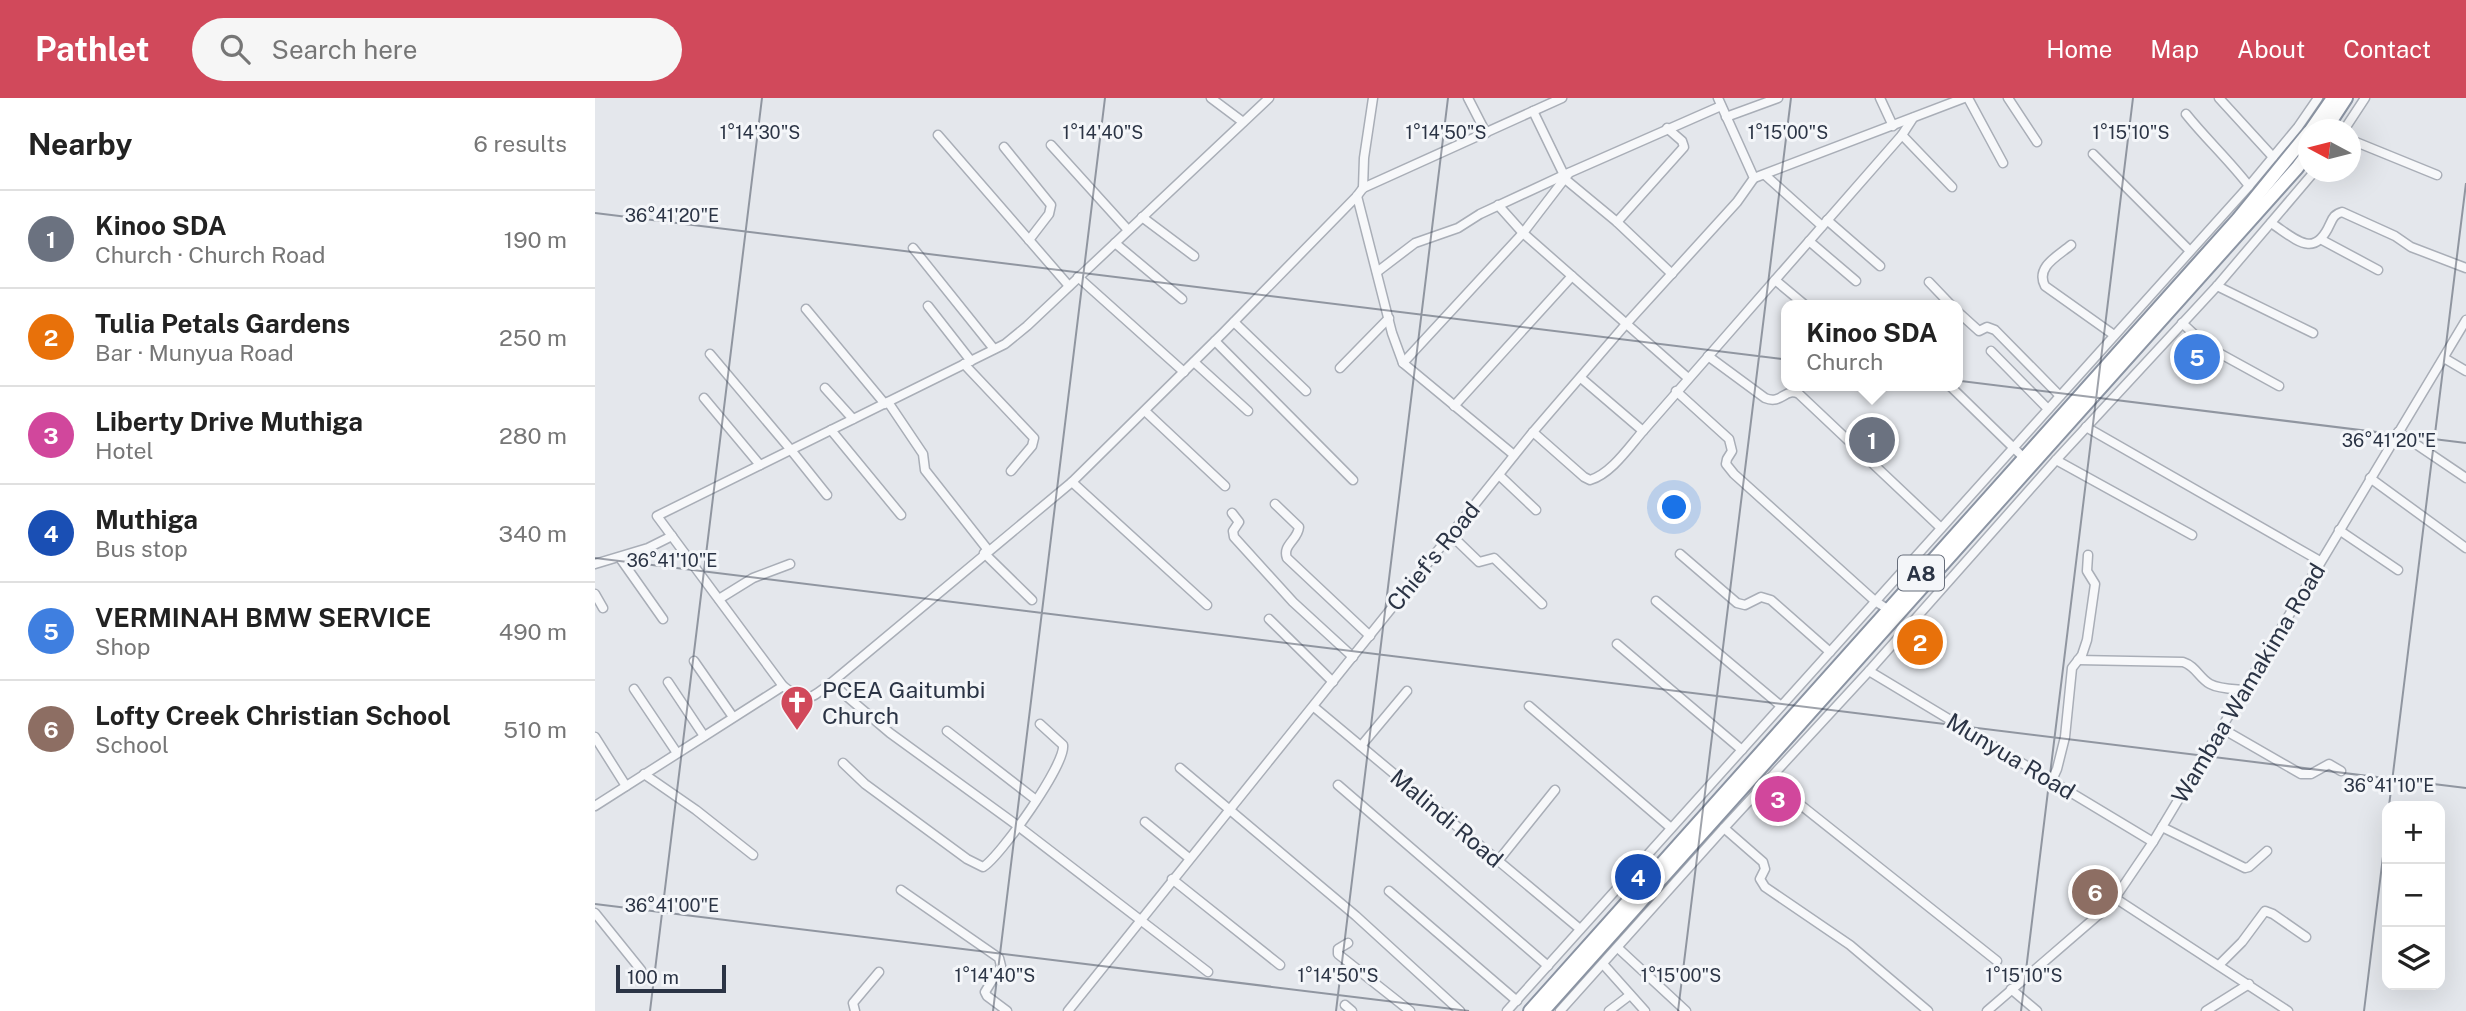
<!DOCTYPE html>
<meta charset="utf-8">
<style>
body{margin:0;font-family:"Public Sans",sans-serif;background:#f6f6f6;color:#222}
.controls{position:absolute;right:21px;bottom:21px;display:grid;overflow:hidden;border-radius:14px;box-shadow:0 7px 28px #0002}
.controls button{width:63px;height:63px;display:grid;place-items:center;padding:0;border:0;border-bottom:2px solid #e0e0e0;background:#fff;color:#222;font:35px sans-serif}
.compass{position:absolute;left:1703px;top:21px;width:63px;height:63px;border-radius:50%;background:#fff;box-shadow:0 7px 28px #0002;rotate:277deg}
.scale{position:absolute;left:21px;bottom:18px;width:110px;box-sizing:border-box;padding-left:7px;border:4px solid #2b3445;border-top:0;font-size:19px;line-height:24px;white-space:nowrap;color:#2b3445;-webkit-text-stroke:5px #f4f6f9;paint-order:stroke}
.you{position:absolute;left:1080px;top:410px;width:24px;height:24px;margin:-18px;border:5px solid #fff;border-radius:50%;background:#1a73e8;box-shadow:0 0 0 10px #1a73e833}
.badge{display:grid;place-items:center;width:46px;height:46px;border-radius:50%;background:#d1495b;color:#fff;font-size:23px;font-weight:700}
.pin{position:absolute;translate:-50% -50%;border:4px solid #fff;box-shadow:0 2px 7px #0006}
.popup{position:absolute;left:1186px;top:202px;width:182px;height:91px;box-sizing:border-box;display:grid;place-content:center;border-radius:14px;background:#fff;filter:drop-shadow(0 2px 5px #0005);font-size:23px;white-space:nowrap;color:#767676}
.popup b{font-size:26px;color:#222}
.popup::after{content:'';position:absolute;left:50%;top:100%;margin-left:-14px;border:14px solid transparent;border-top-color:#fff}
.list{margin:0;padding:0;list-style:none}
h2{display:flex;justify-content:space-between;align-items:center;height:91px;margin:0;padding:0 28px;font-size:30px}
h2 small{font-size:23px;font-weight:400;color:#767676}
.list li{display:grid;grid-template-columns:46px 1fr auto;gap:21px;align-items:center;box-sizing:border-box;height:98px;padding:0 28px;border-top:2px solid #e0e0e0}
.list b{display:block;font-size:26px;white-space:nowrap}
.list p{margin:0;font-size:23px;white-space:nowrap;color:#767676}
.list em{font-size:23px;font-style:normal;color:#767676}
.icon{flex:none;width:38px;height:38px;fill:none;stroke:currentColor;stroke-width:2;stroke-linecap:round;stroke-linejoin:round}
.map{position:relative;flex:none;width:1871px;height:913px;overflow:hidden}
header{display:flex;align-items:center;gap:42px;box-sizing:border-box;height:98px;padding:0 35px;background:#d1495b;color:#fff}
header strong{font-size:33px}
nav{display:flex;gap:38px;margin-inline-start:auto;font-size:24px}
.search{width:490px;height:63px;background:#f6f6f6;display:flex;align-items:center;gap:18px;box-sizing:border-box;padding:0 24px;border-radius:38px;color:#767676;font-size:26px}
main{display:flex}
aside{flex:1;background:#fff}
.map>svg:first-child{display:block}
</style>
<header>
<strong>Pathlet</strong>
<div class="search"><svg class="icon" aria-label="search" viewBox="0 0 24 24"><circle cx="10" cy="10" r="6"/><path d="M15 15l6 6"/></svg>Search here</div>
<nav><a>Home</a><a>Map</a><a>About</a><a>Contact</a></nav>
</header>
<main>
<aside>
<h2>Nearby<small>6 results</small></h2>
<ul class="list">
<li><span class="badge" style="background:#6b7280">1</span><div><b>Kinoo SDA</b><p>Church · Church Road</p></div><em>190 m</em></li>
<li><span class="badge" style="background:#e8710a">2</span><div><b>Tulia Petals Gardens</b><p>Bar · Munyua Road</p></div><em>250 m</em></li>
<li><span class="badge" style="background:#d1479c">3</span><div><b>Liberty Drive Muthiga</b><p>Hotel</p></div><em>280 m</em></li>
<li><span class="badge" style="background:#1a4fb4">4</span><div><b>Muthiga</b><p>Bus stop</p></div><em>340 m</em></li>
<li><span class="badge" style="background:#3f7fe0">5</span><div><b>VERMINAH BMW SERVICE</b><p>Shop</p></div><em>490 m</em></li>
<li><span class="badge" style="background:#8d6e63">6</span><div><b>Lofty Creek Christian School</b><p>School</p></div><em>510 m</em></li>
</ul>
</aside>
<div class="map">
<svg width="1871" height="913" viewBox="0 0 1871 913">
<rect width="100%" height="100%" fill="#e4e7ec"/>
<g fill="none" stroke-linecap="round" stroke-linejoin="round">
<defs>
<g id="minor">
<path d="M616,0L648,24"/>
<path d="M873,0L891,35"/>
<path d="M1285,0L1298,28"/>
<path d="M1373,0L1408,65"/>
<path d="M1413,0L1442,44"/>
<path d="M1624,0L1678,59"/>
<path d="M938,13L969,77"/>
<path d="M1591,16C1611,41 1634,62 1654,88"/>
<path d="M1131,19L1183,0"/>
<path d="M1749,32L1770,0"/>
<path d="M343,37L474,188"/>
<path d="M1307,37L1357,89"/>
<path d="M1756,42L1842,77"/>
<path d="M456,47L533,132"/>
<path d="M409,49L456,107L454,116L434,142"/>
<path d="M1498,56L1595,153"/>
<path d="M1170,77L1227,128"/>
<path d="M1159,80L1369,0"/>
<path d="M970,81L1022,124L1077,176"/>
<path d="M768,90L769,60L778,0"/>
<path d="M762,98L797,235L808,265L919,357"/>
<path d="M903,107L928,135L1093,280"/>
<path d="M547,119L599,158"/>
<path d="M1232,122L1285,168"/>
<path d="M1022,124L1089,49L1087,43L1072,30"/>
<path d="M1676,125C1701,141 1719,162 1735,126C1738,119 1740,116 1747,114L1800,138L1816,149L1871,170"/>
<path d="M1727,142L1783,172"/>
<path d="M1214,143L1261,183"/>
<path d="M520,145L587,201"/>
<path d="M1476,147C1463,158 1440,169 1450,188L1519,237"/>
<path d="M318,150L399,251"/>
<path d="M782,174L820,145L863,130L885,116L969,77L1126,8"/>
<path d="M483,179L589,274"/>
<path d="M1180,182L1210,207"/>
<path d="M1334,184L1356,207"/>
<path d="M1622,188L1718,235"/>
<path d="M333,208L376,263"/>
<path d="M211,211L290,306"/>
<path d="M1363,214L1384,233L1392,229L1400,232L1465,298"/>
<path d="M639,224L711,293"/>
<path d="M1587,225L1613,249L1684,288"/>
<path d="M620,243L758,382"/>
<path d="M1396,253L1453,311"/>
<path d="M115,256L196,352L232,397"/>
<path d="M1113,258L1170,300C1187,307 1190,289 1204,296L1346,430"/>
<path d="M1849,260L1871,273"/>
<path d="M599,264L653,313"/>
<path d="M808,265L928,135L974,75"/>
<path d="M369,266L439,340L437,348L416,373"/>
<path d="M745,270L794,220"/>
<path d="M986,280L1048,333"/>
<path d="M1355,288L1429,360"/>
<path d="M230,290L258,321"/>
<path d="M1081,293L1134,341L1137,353L1132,361L1131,366L1139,376L1280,503L1294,512"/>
<path d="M109,300L165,367"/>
<path d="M293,304L328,356L330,372L393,452"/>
<path d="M859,308L977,178"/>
<path d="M550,313L630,388"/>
<path d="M1491,329L1725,463"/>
<path d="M236,332L306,417"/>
<path d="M938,334L989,379L995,382C1016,376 1034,349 1048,333L1307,37L1318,20"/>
<path d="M1803,334L1871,380"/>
<path d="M1461,362L1597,437"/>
<path d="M904,377L941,412"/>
<path d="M1775,380L1871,450"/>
<path d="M477,384L612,507"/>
<path d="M680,406L704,429C703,442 687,447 692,460L775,538"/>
<path d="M637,415L644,424L638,433L639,439L698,504L758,559"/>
<path d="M1744,432L1803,472"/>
<path d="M856,437L884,464L899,460L947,506"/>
<path d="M389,455L437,502"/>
<path d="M1085,456L1142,505L1150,507L1166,499L1176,502L1235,554"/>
<path d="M25,460L68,521"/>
<path d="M0,466L53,450L77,438"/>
<path d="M0,496L8,510"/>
<path d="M124,501L158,480L195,466"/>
<path d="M1061,503L1186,608"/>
<path d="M674,521L738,584"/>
<path d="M1022,546L1147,652"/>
<path d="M1483,562L1588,564C1601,568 1604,580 1615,586C1624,591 1638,591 1649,592"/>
<path d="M99,563L138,619"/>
<path d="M1274,573L1558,744"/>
<path d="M73,584L109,638"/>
<path d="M236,585L295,635L423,728L613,874"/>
<path d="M188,588L62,418L410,246L432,228L674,0"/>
<path d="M39,591L82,655"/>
<path d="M934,608L1076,730"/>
<path d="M719,609L985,831"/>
<path d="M1626,630L1706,676H1716L1734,666L1746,673"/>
<path d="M352,633L441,702"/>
<path d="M0,639L31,688"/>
<path d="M766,648L812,593"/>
<path d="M248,665L270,686L372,761L388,769C405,759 471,666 468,647L445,626"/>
<path d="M585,670L761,818L865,913"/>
<path d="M49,676L101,712L158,757"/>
<path d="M1173,681L1402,863"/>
<path d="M1457,682L1462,671L1470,639L1477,570L1487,557L1492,542L1500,486L1492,473L1493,457"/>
<path d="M743,687L953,868"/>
<path d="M0,708L188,588C212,607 213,602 236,585L477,384L628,235L762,98L768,90L967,0"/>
<path d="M550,724L594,760"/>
<path d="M1567,729L1650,770L1654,769L1672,753"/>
<path d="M1129,730L1168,764L1170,771L1165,781L1170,789L1255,847L1333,913"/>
<path d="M903,763L960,692"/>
<path d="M577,781L685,867"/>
<path d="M306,792L404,860L406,868L390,894L392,898L412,913"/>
<path d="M794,793L922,903"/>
<path d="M1520,800L1693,913"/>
<path d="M0,815L46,872"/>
<path d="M753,845L743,851V856L815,913"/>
<path d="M1023,850L1091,913"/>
<path d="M1008,866L1050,913"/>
<path d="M1624,867L1647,844L1670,813L1678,816L1711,839"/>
<path d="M1416,891L1442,913"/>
<path d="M750,907L757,913"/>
<path d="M260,913L258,905L284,874"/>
<path d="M473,913L938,334L1031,226L1142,104L1159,80L1123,0"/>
<path d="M912,913L1654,88L1703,29L1723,0"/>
<path d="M965,913L1129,730L1274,573L1461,362L1622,188L1719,74"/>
<path d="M1014,913L1035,897"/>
<path d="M1392,913L1509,812L1520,800L1558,744L1871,222"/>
<path d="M1611,913L1654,886"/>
</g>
<g id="highway">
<path d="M1716,32L1738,0"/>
<path d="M1730,32L1751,0"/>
<path d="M935,913L1643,121L1714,34"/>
<path d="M948,913L1702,70L1714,54"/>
</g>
</defs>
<use href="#minor" stroke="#a9aeb7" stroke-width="11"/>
<use href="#highway" stroke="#8b94a3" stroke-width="16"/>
<use href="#minor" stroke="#f7f8fa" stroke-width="8"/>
<use href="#highway" stroke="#fff" stroke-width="12"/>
</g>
<path fill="none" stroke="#2b3445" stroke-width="2" stroke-opacity="0.45" d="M0,115L1871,345M0,460L1871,690M1794,708L1871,85M0,806L874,913M55,913L167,0M398,913L510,0M741,913L853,0M1083,913L1196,0M1426,913L1538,0M1769,913L1792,726"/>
<defs>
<symbol id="church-pin" viewBox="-11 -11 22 30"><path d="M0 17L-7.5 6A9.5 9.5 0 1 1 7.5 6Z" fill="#d1495b" stroke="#f4f6f9"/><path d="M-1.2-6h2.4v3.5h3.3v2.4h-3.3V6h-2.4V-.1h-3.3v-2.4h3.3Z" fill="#fff"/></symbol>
</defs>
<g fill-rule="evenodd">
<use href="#church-pin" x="183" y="585" width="38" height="52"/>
</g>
<g text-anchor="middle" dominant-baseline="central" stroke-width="6" stroke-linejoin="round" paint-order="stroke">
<rect fill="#f4f6f9" stroke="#676e7b" stroke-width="2" x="1303" y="457.5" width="46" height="35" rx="5"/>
<g font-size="21" font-weight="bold" fill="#2b3445">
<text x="1326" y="475">A8</text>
</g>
<g font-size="23" fill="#2b3445" stroke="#f4f6f9">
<text transform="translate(838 458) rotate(-51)">Chief's Road</text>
<text transform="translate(1653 585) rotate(-59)">Wambaa Wamakima Road</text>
<text transform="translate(1416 658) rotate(31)">Munyua Road</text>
<text transform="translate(852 720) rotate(40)">Malindi Road</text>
</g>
<g font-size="23" fill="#2b3445" stroke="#f4f6f9" text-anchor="start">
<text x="227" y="591">PCEA Gaitumbi<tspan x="227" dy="26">Church</tspan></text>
</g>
</g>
<g font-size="18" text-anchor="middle" fill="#2b3445" stroke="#f4f6f9" stroke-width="6" stroke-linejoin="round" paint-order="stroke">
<text x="165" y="41">1°14'30"S</text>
<text x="508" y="41">1°14'40"S</text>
<text x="851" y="41">1°14'50"S</text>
<text x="1193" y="41">1°15'00"S</text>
<text x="1536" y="41">1°15'10"S</text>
<text x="77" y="124">36°41'20"E</text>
<text x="1794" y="349">36°41'20"E</text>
<text x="77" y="469">36°41'10"E</text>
<text x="1794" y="694">36°41'10"E</text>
<text x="77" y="814">36°41'00"E</text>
<text x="400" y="884">1°14'40"S</text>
<text x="743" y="884">1°14'50"S</text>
<text x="1086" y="884">1°15'00"S</text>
<text x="1429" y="884">1°15'10"S</text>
</g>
</svg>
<div class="controls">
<button>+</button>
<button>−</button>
<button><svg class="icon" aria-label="layers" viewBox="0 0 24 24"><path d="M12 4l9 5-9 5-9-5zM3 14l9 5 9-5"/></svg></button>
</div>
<svg class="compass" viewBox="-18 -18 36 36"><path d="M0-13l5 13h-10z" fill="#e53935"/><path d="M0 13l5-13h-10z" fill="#767676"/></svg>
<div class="scale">100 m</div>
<div class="you"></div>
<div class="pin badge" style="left:1277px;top:342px;background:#6b7280">1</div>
<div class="popup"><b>Kinoo SDA</b>Church</div>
<div class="pin badge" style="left:1325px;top:544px;background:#e8710a">2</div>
<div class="pin badge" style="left:1183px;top:701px;background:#d1479c">3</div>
<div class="pin badge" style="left:1043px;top:779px;background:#1a4fb4">4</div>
<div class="pin badge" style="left:1602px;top:259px;background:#3f7fe0">5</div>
<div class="pin badge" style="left:1500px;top:794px;background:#8d6e63">6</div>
</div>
</main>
